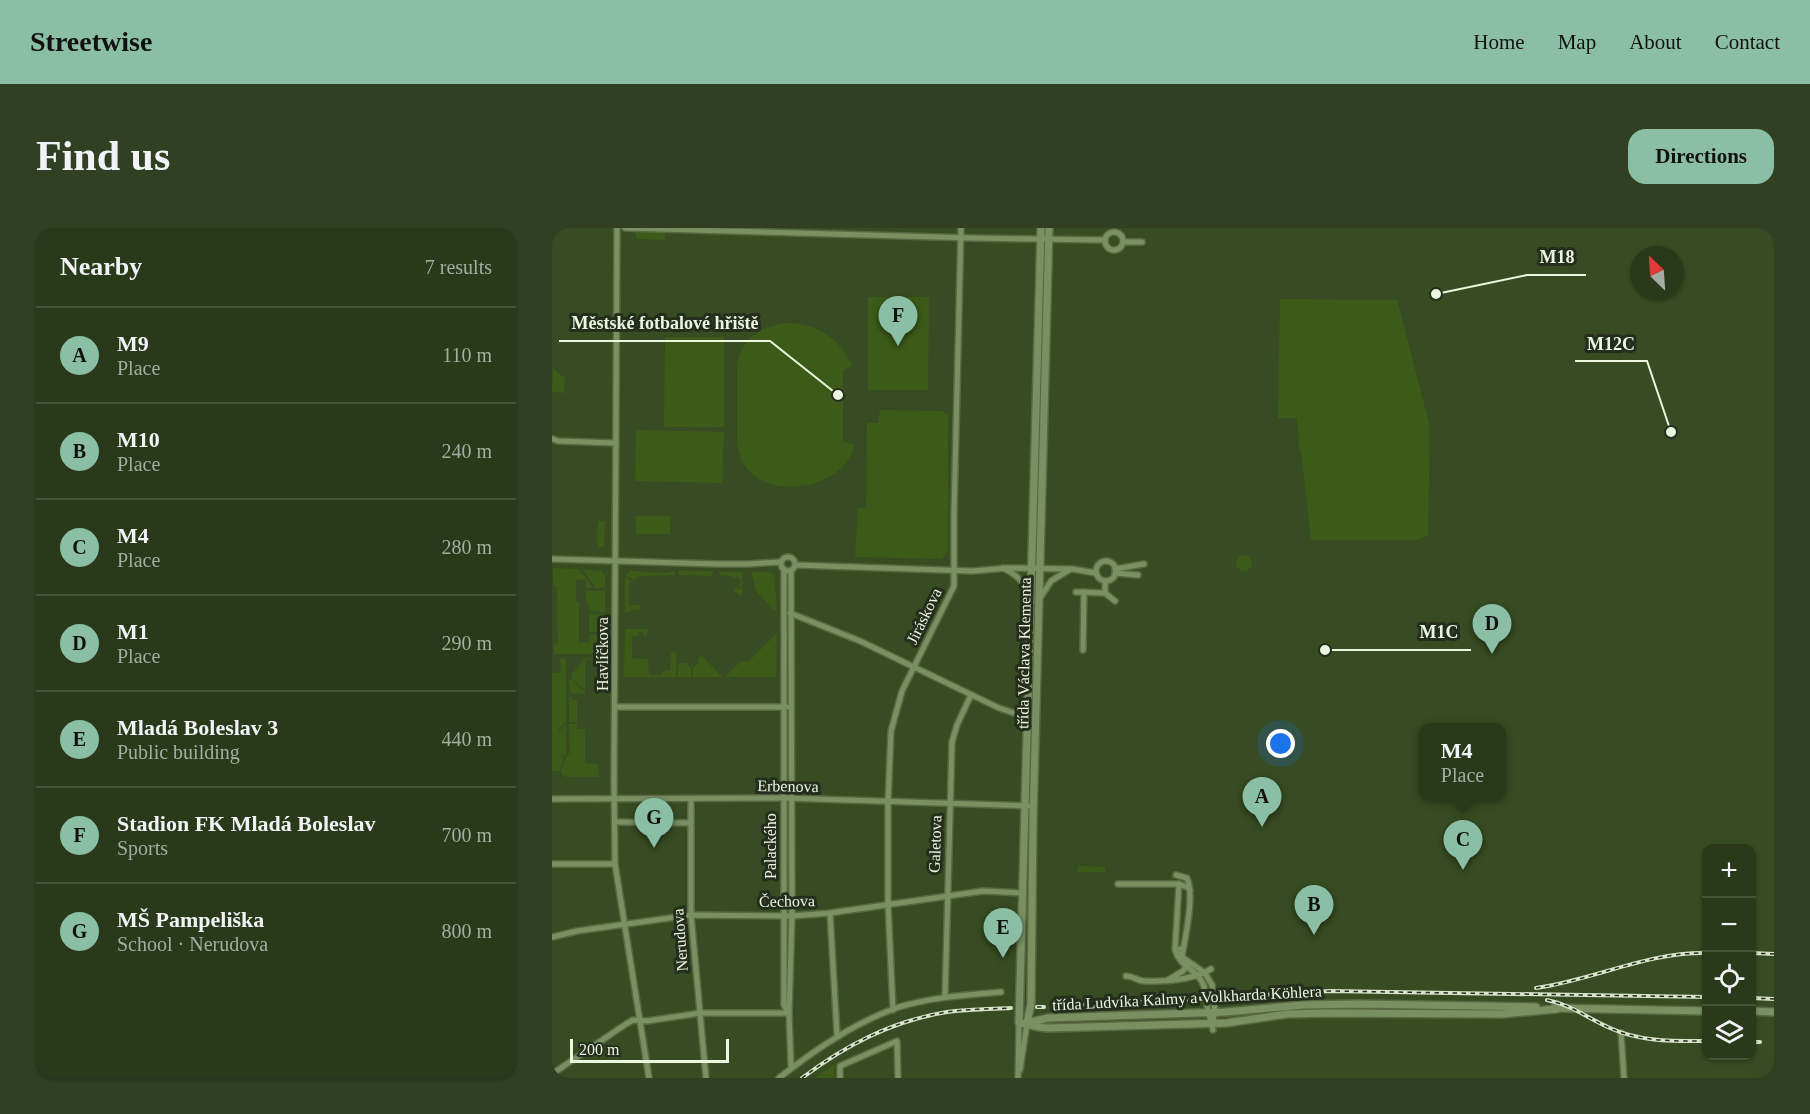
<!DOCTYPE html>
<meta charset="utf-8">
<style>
body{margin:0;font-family:Georgia,serif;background:#314023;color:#f1f3f6}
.controls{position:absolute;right:18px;bottom:18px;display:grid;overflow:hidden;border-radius:12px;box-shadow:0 2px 4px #0004}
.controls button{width:54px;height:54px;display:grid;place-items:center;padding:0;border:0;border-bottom:2px solid #455339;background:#29391a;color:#f1f3f6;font:30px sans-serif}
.compass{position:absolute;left:1078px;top:18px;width:54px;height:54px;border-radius:50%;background:#29391a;box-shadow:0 2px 4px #0004;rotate:335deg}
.scale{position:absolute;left:18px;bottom:15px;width:159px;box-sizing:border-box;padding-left:6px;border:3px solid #eaf7de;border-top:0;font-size:16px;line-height:21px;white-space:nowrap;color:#eaf7de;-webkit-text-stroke:4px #252e1c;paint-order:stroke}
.you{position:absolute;left:729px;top:516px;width:21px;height:21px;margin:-15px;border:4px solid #fff;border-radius:50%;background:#1a73e8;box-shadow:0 0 0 9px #1a73e833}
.badge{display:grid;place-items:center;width:39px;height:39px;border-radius:50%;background:#8abfa5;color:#111;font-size:20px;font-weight:700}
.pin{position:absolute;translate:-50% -50px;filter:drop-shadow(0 2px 3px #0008)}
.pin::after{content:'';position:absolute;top:32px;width:21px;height:18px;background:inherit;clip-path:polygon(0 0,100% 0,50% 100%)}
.popup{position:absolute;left:867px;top:495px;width:87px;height:78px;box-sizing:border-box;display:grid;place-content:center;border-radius:12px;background:#29391a;filter:drop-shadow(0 2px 4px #0005);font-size:20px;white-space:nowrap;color:#a5aca2}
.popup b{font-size:22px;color:#f1f3f6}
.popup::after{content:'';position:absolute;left:50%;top:100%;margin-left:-12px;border:12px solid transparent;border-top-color:#29391a}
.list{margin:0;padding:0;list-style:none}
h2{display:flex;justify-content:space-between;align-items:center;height:78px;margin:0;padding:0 24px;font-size:26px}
h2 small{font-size:20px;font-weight:400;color:#a5aca2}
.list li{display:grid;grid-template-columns:39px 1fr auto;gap:18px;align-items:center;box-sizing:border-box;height:96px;padding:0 24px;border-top:2px solid #455339}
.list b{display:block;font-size:22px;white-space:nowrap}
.list p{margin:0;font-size:20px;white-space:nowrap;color:#a5aca2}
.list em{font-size:20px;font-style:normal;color:#a5aca2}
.icon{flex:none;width:33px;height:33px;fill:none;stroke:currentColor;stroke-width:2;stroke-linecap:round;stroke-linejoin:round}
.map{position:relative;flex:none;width:1222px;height:850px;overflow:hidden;border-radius:18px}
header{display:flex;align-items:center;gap:36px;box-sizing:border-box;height:84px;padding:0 30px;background:#8abfa5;color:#111}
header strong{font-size:28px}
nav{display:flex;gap:33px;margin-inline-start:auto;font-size:21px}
.intro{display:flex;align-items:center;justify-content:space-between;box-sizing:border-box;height:144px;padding:0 36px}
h1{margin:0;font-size:42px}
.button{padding:15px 27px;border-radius:18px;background:#8abfa5;color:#111;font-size:21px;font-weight:700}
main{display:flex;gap:36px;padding:0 36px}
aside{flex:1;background:#29391a;border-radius:18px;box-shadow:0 2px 4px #0004}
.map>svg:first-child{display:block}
</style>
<header>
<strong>Streetwise</strong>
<nav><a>Home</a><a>Map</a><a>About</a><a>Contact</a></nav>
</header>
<div class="intro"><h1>Find us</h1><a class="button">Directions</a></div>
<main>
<aside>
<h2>Nearby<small>7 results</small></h2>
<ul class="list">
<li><span class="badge">A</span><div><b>M9</b><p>Place</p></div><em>110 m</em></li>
<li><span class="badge">B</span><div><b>M10</b><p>Place</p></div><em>240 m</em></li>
<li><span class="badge">C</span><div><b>M4</b><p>Place</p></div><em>280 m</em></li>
<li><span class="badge">D</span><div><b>M1</b><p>Place</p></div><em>290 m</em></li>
<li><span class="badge">E</span><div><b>Mladá Boleslav 3</b><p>Public building</p></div><em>440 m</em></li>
<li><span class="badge">F</span><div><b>Stadion FK Mladá Boleslav</b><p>Sports</p></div><em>700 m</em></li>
<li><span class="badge">G</span><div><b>MŠ Pampeliška</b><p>School · Nerudova</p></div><em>800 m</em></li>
</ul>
</aside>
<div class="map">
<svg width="1222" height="850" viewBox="0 0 1222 850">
<rect width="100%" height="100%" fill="#374c22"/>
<g fill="#3d5b18">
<path d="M83,4L113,5V12L85,11Z"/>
<path d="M316,69H377L376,162H316Z"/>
<path d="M728,71L845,72L878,199L876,307L865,312H759L749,223L747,221L745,190H726Z"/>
<path d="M236,95C266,95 288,112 301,138L291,142V213L302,217C293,266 191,280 185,214V136C189,110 212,97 236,95Z"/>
<path d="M113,109H172V199H112Z"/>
<path d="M1,141L13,150L12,165L0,164Z"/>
<path d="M328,182L390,183L396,187V323L390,331L303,329L306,280H314L315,195H326Z"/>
<path d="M84,202L172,204L170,255L83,253Z"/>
<rect x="84" y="288" width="34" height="18"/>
<path d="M46,293H53L52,319H45Z"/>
<circle cx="692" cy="335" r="8"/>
<path d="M1,340L27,341L41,360H34V351L24,352V374L27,375V415H37V407L53,406L51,419L53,426H2V416L6,417L5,360L1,357Z"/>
<path d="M30,341L50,343L53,348V360H44Z"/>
<path d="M78,343C94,343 107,348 123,343V347L87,348L82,352L73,348Z"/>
<path d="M127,343H161V346L158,348L127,347Z"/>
<path d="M167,344H190V369L181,362L184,359L187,362L189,359L187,356L189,353L185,348L182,351L179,348L168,347Z"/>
<path d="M199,344H218L222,347L225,382H222L204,363Z"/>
<path d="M73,350L82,354L77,355V377H89L88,381L81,382L73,385Z"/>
<path d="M34,363H53V384L37,383V375H34Z"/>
<rect x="37" y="386" width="16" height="18"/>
<path d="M73,401H96L95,408H92L91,404H86V408H80V430L96,431L97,447H110V443L118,442L119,424L124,425V449H72Z"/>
<path d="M225,405L224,449H173L188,434L197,433Z"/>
<path d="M149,427L170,449H141V440L146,436V430Z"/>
<path d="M8,430L13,431L14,434V494L6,502L7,503L14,496V526L13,528L5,525L12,530L7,543H0V445H9Z"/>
<path d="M33,430L46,431L33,432V460H30L20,451V446Z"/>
<path d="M126,435H134L139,440V449H126Z"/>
<path d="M17,452H20L29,461H33V466H21L18,464Z"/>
<path d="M17,469H20V472H25V494H17Z"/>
<path d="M17,496H25V501H33V535L46,536L47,549H14L9,545V541L16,526L18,525Z"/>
<path d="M526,638L553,639V644H525Z"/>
<path d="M797,779L927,781L928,783L772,782L718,785L676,791V789L718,783Z"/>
<path d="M282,836L283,850H263Z"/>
</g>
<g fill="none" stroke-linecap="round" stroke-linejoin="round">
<defs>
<g id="minor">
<path d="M65,0L62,555L63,636L97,850"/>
<path d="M73,0L421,10L553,12"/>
<circle cx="562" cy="13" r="9"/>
<path d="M571,14H590"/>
<path d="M1,211L6,213L64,215"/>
<circle cx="236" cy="336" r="7"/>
<path d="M0,331L164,336H195L229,334"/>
<circle cx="554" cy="343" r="10"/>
<path d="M243,337L420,343L456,340L520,341L544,345"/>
<path d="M451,340C465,347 473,354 478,370"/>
<path d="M232,341V777L236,784"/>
<path d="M563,341L592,336"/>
<path d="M239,342L240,688L237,785L239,837L240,840"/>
<path d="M563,345L586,347"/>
<path d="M553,353V365L563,373"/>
<path d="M524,364L553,365"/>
<path d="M488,370L499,353L517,342"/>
<path d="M238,385L308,413L447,480L465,486H475"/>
<path d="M531,422L532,364"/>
<path d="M63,479H235"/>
<path d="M0,571L232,570L481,578"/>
<path d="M139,571V687L154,850"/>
<path d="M64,594L139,595"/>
<path d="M0,636H63"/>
<path d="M624,647L635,650C643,668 633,709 630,729"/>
<path d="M566,656H627L635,659L638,662"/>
<path d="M627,656L623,722C629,741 645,740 652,758"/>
<path d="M278,685L285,806L287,808"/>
<path d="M0,709L25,703L139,687L240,688L278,685L431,663L470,665"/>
<path d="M628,721L630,729L653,745L660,757"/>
<path d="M574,748C582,748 585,753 592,753C612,754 641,752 659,741"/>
<path d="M616,752L631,743L635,737"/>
<path d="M393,769L400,514L405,497L419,467"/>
<path d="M655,775C655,785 660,792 661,802"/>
<path d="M341,782L336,676V574L339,503L350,463L402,358V284L409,0"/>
<path d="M660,795L663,784L662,774"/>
<path d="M1069,805L1072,850"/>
<path d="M468,842L475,795"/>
<path d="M0,846L74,796L81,792L95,793L148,785H237"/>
<path d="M227,850C261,823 306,793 347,779C380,769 415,767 449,764"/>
<path d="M288,850V838L345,813L346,850"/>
<path d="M466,850L467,795"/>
</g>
<g id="tertiary">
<path d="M489,0L467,795C477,796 486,800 497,800L674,795L735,786L773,785L950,786L1005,781"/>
<path d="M1002,780L1154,783"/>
<path d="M1200,783L1222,784"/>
<path d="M475,795L479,776L481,591L497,0"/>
<path d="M475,795L496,790L674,784L751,777L807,776L984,779"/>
</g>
</defs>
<use href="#minor" stroke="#576842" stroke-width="8"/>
<use href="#tertiary" stroke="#576842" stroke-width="10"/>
<use href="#minor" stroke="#799063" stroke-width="5"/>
<use href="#tertiary" stroke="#799063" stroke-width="7"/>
<defs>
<g id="rail">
<path d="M1200,725L1222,726"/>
<path d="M984,760C1042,752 1095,724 1154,725"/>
<path d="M1200,770L1222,771"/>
<path d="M995,772C1020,777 1035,790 1058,800C1088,814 1122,813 1154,813"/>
<path d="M523,778L778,763L1154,769"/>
<path d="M485,779H492"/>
<path d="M1200,814H1208"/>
<path d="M250,850C294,817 340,793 395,784C416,781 438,781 459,780"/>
</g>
</defs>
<use href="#rail" stroke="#d7e4ca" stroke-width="4"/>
<use href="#rail" stroke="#252e1c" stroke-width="1.5" stroke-dasharray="4.5" stroke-linecap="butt"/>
<defs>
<g id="minor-bridge">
<path d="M660,757L662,774"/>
<path d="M652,758L655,775"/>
</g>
</defs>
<use href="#minor-bridge" stroke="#576842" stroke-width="8" stroke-linecap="butt"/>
<use href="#minor-bridge" stroke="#799063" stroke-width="5"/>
</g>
<g text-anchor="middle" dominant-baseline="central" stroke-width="6" stroke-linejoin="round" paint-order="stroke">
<g font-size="16" fill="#eaf7de" stroke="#252e1c">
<text transform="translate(372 388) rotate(-64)">Jiráskova</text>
<text transform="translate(472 425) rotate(-89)">třída Václava Klementa</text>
<text transform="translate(50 426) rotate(-90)">Havlíčkova</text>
<text transform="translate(236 558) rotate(1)">Erbenova</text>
<text transform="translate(383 616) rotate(-88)">Galetova</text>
<text transform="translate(218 618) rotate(-90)">Palackého</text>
<text transform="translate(235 673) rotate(-1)">Čechova</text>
<text transform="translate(128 712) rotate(-94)">Nerudova</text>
<text transform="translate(635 770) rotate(-3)">třída Ludvíka Kalmy a Volkharda Köhlera</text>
</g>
</g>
<path fill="none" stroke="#eaf7de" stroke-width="2" d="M884 66L975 47H1034M286 167L218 113H7M1119 204L1095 133H1023M773 422L856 422H919"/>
<g fill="#eaf7de" stroke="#252e1c" stroke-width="2">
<circle cx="884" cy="66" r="6"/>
<circle cx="286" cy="167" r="6"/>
<circle cx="1119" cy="204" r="6"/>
<circle cx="773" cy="422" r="6"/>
</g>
<g font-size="18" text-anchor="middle" font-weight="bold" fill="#eaf7de" stroke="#252e1c" stroke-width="6" stroke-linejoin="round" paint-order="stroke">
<text x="1005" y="35">M18</text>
<text x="113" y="101">Městské fotbalové hřiště</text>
<text x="1059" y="122">M12C</text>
<text x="887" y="410">M1C</text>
</g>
</svg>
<div class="controls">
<button>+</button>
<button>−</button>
<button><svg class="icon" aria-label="locate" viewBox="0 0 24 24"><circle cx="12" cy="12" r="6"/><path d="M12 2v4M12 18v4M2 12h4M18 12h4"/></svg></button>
<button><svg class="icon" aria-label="layers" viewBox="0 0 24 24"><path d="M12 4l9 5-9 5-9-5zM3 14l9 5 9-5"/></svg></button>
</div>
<svg class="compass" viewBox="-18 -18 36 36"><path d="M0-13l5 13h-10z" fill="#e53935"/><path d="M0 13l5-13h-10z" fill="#a5aca2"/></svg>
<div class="scale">200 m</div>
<div class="you"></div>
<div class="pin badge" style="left:710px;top:599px">A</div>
<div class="pin badge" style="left:762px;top:707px">B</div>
<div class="pin badge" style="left:911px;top:642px">C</div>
<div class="popup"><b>M4</b>Place</div>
<div class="pin badge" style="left:940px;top:426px">D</div>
<div class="pin badge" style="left:451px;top:730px">E</div>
<div class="pin badge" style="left:346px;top:118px">F</div>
<div class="pin badge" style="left:102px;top:620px">G</div>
</div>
</main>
